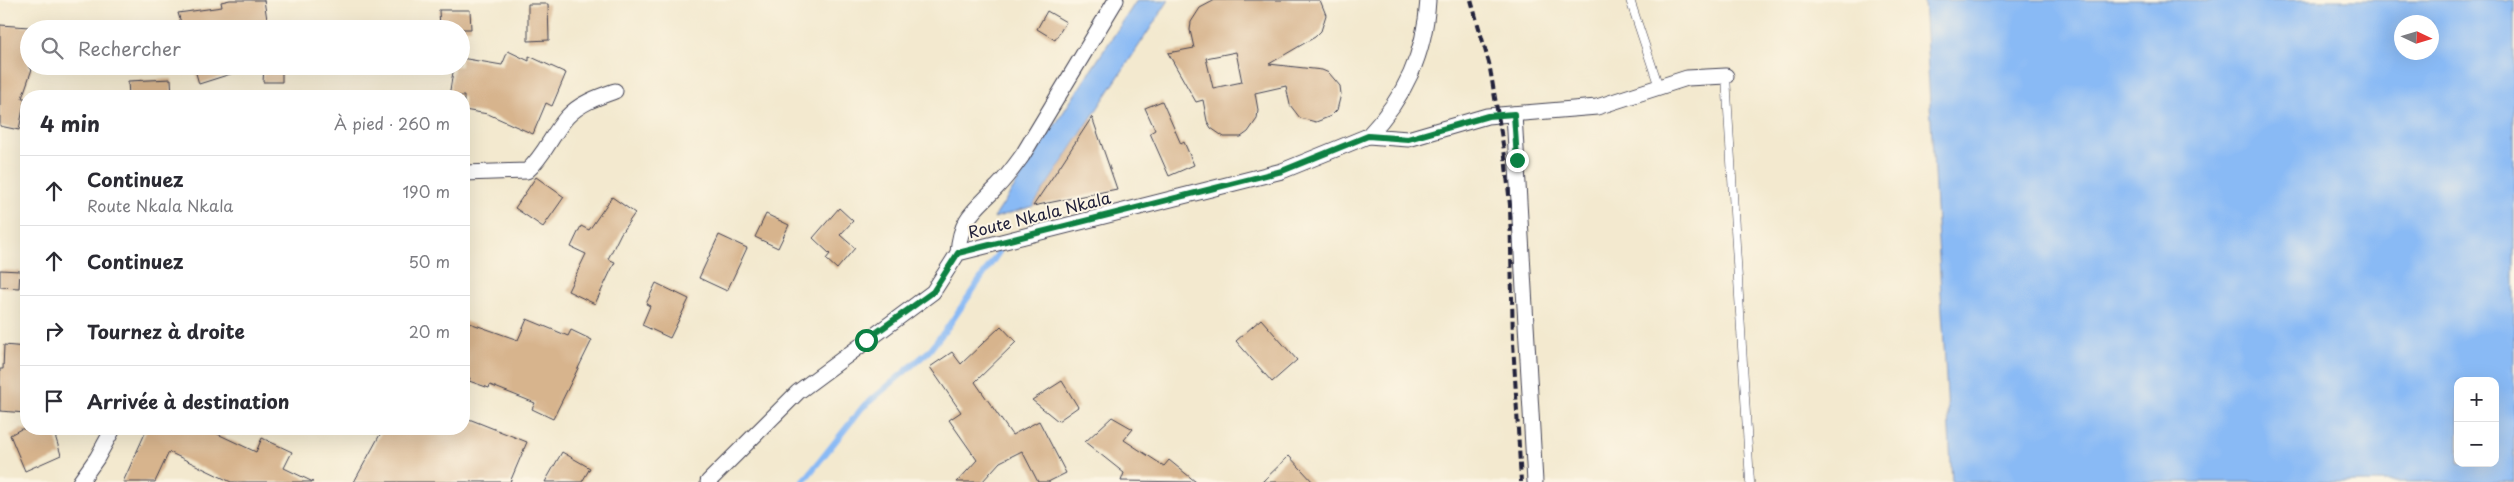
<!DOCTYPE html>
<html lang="fr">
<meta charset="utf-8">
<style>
body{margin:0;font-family:"Playpen Sans",sans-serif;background:#f7f7f7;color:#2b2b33}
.controls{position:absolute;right:15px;bottom:15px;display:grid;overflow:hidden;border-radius:10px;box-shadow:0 5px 20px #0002}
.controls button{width:45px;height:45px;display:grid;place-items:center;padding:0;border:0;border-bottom:1px solid #e1e1e2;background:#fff;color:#2b2b33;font:25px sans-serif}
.compass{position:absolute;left:2394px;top:15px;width:45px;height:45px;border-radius:50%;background:#fff;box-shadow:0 5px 20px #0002;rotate:94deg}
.stop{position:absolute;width:15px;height:15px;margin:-11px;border:4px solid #0b8043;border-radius:50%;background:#fff}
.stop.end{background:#0b8043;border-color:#fff;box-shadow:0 1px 5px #0008}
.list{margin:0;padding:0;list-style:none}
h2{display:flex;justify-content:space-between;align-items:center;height:65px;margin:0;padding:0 20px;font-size:21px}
h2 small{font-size:16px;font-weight:400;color:#7c7c81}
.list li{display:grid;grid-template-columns:32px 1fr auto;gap:15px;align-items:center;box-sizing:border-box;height:70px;padding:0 20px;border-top:1px solid #e1e1e2}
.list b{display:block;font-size:19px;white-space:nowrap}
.list p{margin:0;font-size:16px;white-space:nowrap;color:#7c7c81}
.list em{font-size:16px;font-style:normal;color:#7c7c81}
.icon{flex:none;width:28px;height:28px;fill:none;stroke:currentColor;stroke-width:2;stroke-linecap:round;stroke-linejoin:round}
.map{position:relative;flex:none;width:2514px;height:482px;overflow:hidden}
.search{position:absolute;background:#fff;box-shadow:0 5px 20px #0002;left:20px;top:20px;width:450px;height:55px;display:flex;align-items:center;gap:12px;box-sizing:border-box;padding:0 18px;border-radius:28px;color:#7c7c81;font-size:19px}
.panel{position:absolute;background:#fff;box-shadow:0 5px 20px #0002;left:20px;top:90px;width:450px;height:345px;border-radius:20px}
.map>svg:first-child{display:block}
</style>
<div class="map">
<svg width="2514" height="482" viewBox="0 0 2514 482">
<rect width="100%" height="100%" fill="#fcf5e5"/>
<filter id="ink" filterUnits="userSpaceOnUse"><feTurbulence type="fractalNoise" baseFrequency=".02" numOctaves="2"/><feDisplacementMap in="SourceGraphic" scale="10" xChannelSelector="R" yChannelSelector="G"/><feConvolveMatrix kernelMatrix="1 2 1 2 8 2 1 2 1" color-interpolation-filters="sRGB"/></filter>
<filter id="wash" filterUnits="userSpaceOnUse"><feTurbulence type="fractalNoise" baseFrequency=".0096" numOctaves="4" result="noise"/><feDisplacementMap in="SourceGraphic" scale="20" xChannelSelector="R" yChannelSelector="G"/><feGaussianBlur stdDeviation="1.12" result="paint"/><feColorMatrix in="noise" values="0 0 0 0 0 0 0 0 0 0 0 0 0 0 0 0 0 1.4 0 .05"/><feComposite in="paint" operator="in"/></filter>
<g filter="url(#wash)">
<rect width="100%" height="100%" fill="#f3e9cf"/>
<g fill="#89baf5" stroke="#566e98" fill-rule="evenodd">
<path d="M1137,0H1169L1033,206L994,218Z"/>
<path d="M1924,0H2514V482H1952ZM2402,22H2432V52H2402ZM2458,381H2495V463H2458Z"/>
</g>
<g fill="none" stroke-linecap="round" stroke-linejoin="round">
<path stroke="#89baf5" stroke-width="6" d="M803,482L862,408L929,351L947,328L999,252"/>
</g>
<g id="blocks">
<g fill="#d7b48d" fill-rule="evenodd">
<path d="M230,0H264L268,26L252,29H183L178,13L222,7L221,2Z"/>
<path d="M1215,0H1320L1326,15L1321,31L1315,37L1269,64L1322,70L1329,73L1340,86L1341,94L1337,110L1331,116L1316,122L1300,118L1290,105L1286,86L1255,93L1258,110L1257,119L1248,132L1241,137H1224L1211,128L1207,121L1203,100L1196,102L1168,53L1194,48L1190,30L1191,22L1200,8ZM1236,52L1242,82L1213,88L1206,58Z"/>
<path d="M528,4H548L549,40L528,41Z"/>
<path d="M439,10H470L471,29H440Z"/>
<path d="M1047,11L1066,22L1055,40L1037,29Z"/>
<path d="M0,25L29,27V68L32,69L22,98H25L19,130L0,126Z"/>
<path d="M508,51L529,61V56L566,73L552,106L546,103L533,134L488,114L464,110V96H449L454,66H461V58L502,65Z"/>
<path d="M194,66H242L243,70L199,84Z"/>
<path d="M264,66H282V82H263Z"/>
<path d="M171,79L172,96H129L128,81Z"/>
<path d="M1162,101L1181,144L1184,142L1194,165L1169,176L1150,133L1155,130L1145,108Z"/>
<path d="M1092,117L1117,189L1033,206L1060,166Z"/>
<path d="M536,177L564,197L543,227L515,208Z"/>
<path d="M612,197L635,213L621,233L608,259L615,262L595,304L568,291L586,254L571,247L581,226L589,230Z"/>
<path d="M839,208L853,221L840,235L855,248L837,269L826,259L830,254L813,238Z"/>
<path d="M766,214L789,225L778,248L755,237Z"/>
<path d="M719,235L747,248L727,291L699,278Z"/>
<path d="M0,270L20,271L19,288L0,287Z"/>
<path d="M656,283L689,299L670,338L642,325L650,306L646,304Z"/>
<path d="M527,319L568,336L571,330L592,340L553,419L532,409L535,403L490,385L489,388L469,381L470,378L464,377V321L518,340Z"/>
<path d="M1261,319L1297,360L1272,382L1236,341Z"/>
<path d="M1001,326L1016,342L975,382L1012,435L1039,421L1066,473L1048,482H1038L1022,451L1000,462L982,482H957L977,460L949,420L961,412L930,367L952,352L961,364Z"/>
<path d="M4,345L26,347V413L0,411V369H3Z"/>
<path d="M1062,381L1078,407L1058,421L1032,400Z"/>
<path d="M464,417L527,442L510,482H354L383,429H464Z"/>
<path d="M1112,417L1133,429L1124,440L1164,466L1169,460L1196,482L1121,481L1124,473L1085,442Z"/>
<path d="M21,429H53L61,455L25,471L10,435Z"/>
<path d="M147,429H207L256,452L262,438L292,452L284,468L313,482H231L169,452L155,482H123Z"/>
<path d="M562,452L590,468L582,482H545Z"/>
<path d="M1289,456L1313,482H1262Z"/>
</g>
</g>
</g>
<g filter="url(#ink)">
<use href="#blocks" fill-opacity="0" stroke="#414051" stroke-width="1"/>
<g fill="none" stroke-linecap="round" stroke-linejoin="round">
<defs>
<g id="service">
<path d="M1630,0L1659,87"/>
<path d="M1726,76L1750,482"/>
</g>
<g id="minor">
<path d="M1428,0C1425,54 1405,97 1368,136L1408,139L1487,116L1597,107L1687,78L1726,76"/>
<path d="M1514,114L1535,482"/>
<path d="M464,173L527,171C545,155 552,134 567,117C580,103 598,97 615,91"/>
<path d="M958,253C960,218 975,210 997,187C1006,178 1014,167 1022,156L1116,0"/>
<path d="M80,482L97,458L113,429"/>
<path d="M708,482L798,392L933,292L958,253L1282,171L1368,136"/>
</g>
</defs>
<use href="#service" stroke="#414051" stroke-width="9"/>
<use href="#minor" stroke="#414051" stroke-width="17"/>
<use href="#service" stroke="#fff" stroke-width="8"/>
<use href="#minor" stroke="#fff" stroke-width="15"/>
<path stroke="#22223b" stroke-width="4" stroke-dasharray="8 4" stroke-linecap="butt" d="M1471,0L1489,63L1505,156L1510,205L1513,342L1521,482"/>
</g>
</g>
<g fill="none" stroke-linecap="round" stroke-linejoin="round" filter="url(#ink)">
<path stroke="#0b8043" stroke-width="6" d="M866,340L933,292L958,253L1282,171L1368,136L1408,139L1488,116L1514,114L1517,160"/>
</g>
<g text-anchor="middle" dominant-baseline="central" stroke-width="4" stroke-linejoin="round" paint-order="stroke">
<g font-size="16" fill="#22223b" stroke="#fcf5e5">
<text transform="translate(1039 214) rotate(-14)">Route Nkala Nkala</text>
</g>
</g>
</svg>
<div class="controls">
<button>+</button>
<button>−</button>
</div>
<svg class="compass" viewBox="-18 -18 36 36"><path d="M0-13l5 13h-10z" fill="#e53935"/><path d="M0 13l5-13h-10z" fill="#7c7c81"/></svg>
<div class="stop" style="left:866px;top:340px"></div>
<div class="stop end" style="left:1517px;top:160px"></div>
<div class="search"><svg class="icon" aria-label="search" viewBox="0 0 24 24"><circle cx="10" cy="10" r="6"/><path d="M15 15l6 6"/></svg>Rechercher</div>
<section class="panel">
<h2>4 min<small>À pied · 260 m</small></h2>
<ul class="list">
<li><svg class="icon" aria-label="ahead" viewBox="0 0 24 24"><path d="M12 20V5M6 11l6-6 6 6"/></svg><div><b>Continuez</b><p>Route Nkala Nkala</p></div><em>190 m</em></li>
<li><svg class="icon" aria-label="ahead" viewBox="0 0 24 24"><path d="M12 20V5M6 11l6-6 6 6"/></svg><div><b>Continuez</b></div><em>50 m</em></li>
<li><svg class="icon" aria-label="right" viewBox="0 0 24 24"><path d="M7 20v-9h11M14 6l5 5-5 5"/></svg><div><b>Tournez à droite</b></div><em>20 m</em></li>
<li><svg class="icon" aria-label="arrive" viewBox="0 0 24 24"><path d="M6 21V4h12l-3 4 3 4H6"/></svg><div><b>Arrivée à destination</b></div></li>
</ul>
</section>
</div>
